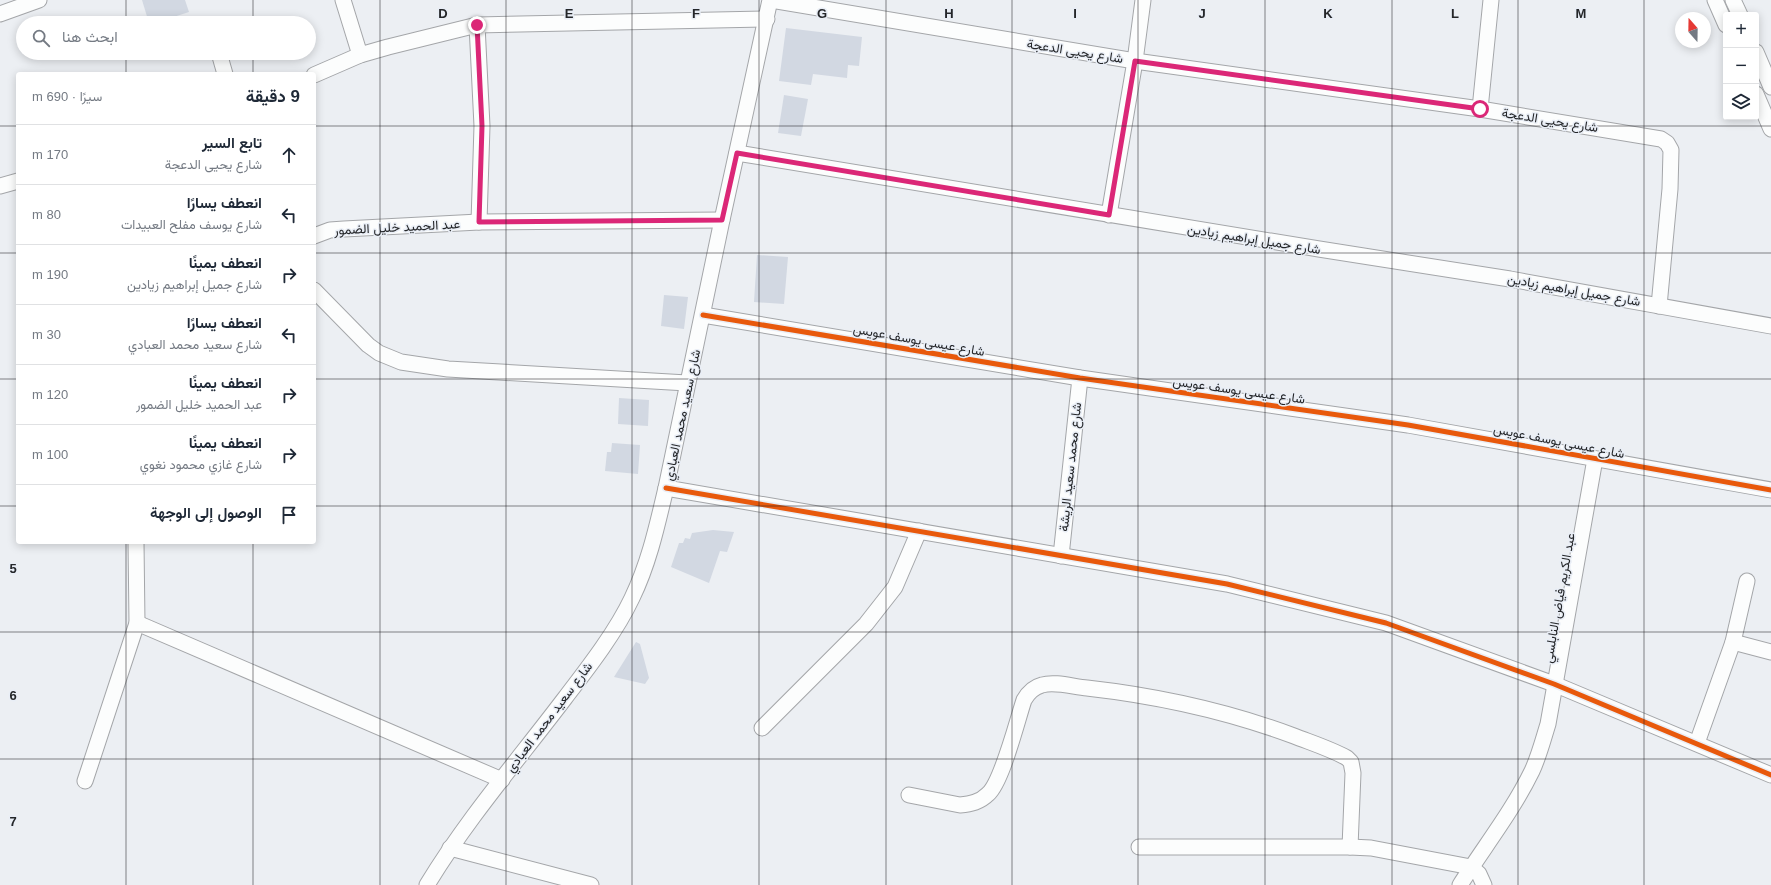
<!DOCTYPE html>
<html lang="ar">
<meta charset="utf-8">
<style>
body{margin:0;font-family:Arial,Vazirmatn,sans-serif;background:#f6f6f7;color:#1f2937;direction:rtl}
.controls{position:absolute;right:12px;top:12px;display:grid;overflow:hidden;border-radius:4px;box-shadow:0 2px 10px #0003}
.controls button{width:36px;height:36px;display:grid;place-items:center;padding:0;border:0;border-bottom:1px solid #e0e1e3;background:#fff;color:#1f2937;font:20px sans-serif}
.compass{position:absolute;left:1675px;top:12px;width:36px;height:36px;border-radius:50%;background:#fff;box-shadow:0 2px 10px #0003;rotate:340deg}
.stop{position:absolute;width:12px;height:12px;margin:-9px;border:3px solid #db2777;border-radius:50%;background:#fff}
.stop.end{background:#db2777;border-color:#fff;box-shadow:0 1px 4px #0008}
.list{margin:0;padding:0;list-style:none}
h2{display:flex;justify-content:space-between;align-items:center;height:52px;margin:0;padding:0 16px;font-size:17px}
h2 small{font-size:13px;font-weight:400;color:#747a83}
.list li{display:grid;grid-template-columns:26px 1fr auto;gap:12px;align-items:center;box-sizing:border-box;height:60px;padding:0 16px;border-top:1px solid #e0e1e3}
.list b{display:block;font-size:15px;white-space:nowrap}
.list p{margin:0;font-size:13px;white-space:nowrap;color:#747a83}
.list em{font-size:13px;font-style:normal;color:#747a83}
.icon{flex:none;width:22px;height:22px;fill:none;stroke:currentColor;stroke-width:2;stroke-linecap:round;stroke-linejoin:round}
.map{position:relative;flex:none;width:1771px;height:885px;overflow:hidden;direction:ltr}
.search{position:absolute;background:#fff;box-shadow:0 2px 10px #0003;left:16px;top:16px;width:300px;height:44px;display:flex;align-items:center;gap:10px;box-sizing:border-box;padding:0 14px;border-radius:22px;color:#747a83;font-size:15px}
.panel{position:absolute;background:#fff;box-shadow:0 2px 10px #0003;left:16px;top:72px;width:300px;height:472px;border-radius:4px;direction:rtl}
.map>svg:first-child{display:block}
</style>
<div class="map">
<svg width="1771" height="885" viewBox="0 0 1771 885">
<rect width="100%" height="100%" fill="#eceff3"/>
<g fill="#d2d8e2">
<path d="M142,0H185L189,12L155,23H149Z"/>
<path d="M786,28L862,37L859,66L848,65L847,78L813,74L811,85L779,81Z"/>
<path d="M784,95L808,99L801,136L778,133Z"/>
<path d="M757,255L788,257L784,304L754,302Z"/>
<path d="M664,295L688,297L684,329L661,326Z"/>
<path d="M619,398L649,400L648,426L618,424Z"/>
<path d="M612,443L640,445L638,474L605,471L607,452H611Z"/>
<path d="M713,530L734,532L727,552L720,551L709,583L671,567L679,543H683L685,538L690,539L692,533Z"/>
<path d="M636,642L640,644L649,678L645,684L614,677Z"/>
</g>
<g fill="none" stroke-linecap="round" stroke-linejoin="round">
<defs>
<g id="minor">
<path d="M343,0L360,55"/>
<path d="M771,0L1135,61L1480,109L1661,139L1667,143L1671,150L1670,189L1659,306"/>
<path d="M1715,0L1726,25"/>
<path d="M1733,0L1740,15"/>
<path d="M0,14L39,0"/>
<path d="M477,25L482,126L479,222"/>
<path d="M1756,52L1771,87"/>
<path d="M219,53L225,74"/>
<path d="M314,75L360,55L388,47L477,25L767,19"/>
<path d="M1756,94L1771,129"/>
<path d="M1480,109L1491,0"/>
<path d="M737,153L1319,249L1510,279L1771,326"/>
<path d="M0,186L18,181"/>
<path d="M1109,215L1135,61L1143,0"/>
<path d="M314,236L330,230L344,229L479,222L722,220"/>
<path d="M314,290L368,345L379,353L401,362L448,369L687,383"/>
<path d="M703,315L1080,378L1408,425L1771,490"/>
<path d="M666,488L1227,584L1386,623L1554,684L1771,775"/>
<path d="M1061,556L1080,378"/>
<path d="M137,623L502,780"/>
<path d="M1733,642L1771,652"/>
<path d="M762,728L866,624L895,587L919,531"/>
<path d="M1697,743L1733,642L1747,581"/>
<path d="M85,781L137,623L136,542"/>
<path d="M909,795L960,805C971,804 980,802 988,794C1002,782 1017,721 1024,700C1028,693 1034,687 1042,685C1055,681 1074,687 1087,688C1158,696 1227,711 1294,736C1312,743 1331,749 1347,758L1351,762L1353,773L1350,847"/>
<path d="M1139,847H1350L1371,848L1471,867L1479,874L1484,885"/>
<path d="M450,848L591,885"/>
<path d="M427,885C467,819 518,760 565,698C588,668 616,632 632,598C649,563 657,526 666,488L722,220L770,0"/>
<path d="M1460,885C1484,847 1512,812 1532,771C1539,756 1543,740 1548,724L1595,459"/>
</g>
</defs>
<use href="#minor" stroke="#a4a6a9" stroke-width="17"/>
<use href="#minor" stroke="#fcfdfd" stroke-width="15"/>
<defs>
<g id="cycleway">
<path d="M703,315L1080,378L1408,425L1771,490"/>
<path d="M666,488L1227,584L1386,623L1554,684L1771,775"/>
</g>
</defs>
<use href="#cycleway" stroke="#e9eef6" stroke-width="8"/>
<use href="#cycleway" stroke="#e8590c" stroke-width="5"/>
</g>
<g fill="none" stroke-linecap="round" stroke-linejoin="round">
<path stroke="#db2777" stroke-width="5" d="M477,25L482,126L479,222L722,220L737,153L1109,215L1135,61L1480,109"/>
</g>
<path fill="none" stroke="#242629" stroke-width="1" stroke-opacity="0.55" d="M126,0V23M253,0V23M380,0V885M506,0V885M632,0V885M759,0V885M886,0V885M1012,0V885M1138,0V885M1265,0V885M1392,0V885M1518,0V885M1644,0V885M126,53V74M253,53V74M0,126H18M314,126H1771M0,253H18M314,253H1771M0,379H18M314,379H1771M0,506H18M314,506H1771M126,542V885M253,542V885M0,632H1771M0,759H1771"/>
<g text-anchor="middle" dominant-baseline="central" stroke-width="3" stroke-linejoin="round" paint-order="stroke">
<g font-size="13" fill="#242629" stroke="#e9eef6">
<text transform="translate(1075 51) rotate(9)">شارع يحيى الدعجة</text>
<text transform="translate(1550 120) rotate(9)">شارع يحيى الدعجة</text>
<text transform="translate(397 227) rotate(-3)">عبد الحميد خليل الضمور</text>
<text transform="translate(1254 239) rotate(9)">شارع جميل إبراهيم زيادين</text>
<text transform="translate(1574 290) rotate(10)">شارع جميل إبراهيم زيادين</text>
<text transform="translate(919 340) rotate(10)">شارع عيسى يوسف عويس</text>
<text transform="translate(1239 390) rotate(8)">شارع عيسى يوسف عويس</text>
<text transform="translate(682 415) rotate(-78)">شارع سعيد محمد العبادي</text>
<text transform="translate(1559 441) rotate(11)">شارع عيسى يوسف عويس</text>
<text transform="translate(1070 467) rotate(-84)">شارع محمد سعيد الريشة</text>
<text transform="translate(1559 598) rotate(-80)">عبد الكريم فياض النابلسي</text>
<text transform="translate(549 717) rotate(-53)">شارع سعيد محمد العبادي</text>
</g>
</g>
<g font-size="13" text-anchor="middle" font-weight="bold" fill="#242629" stroke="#e9eef6" stroke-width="3" stroke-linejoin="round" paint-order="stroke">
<text x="443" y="18">D</text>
<text x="569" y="18">E</text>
<text x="696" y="18">F</text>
<text x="822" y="18">G</text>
<text x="949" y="18">H</text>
<text x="1075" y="18">I</text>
<text x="1202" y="18">J</text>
<text x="1328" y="18">K</text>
<text x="1455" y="18">L</text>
<text x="1581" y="18">M</text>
<text x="13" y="573">5</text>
<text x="13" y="700">6</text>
<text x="13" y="826">7</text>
</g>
</svg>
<div class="controls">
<button>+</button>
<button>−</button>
<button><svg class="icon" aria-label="layers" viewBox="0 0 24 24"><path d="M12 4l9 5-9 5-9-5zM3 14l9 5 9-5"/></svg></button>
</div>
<svg class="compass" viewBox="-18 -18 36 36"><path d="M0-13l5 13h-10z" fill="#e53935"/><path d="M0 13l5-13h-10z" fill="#747a83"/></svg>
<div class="stop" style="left:1480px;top:109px"></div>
<div class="stop end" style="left:477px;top:25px"></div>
<div class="search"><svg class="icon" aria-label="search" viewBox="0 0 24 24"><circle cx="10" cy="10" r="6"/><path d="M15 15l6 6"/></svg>ابحث هنا</div>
<section class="panel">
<h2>9 دقيقة<small>سيرًا · 690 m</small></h2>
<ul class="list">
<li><svg class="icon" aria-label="ahead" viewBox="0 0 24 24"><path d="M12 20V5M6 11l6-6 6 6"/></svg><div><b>تابع السير</b><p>شارع يحيى الدعجة</p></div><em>170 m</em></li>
<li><svg class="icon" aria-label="left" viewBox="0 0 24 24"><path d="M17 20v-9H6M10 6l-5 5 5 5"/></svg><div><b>انعطف يسارًا</b><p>شارع يوسف مفلح العبيدات</p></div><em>80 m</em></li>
<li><svg class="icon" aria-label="right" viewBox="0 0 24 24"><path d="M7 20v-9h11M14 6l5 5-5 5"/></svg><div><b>انعطف يمينًا</b><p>شارع جميل إبراهيم زيادين</p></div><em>190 m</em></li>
<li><svg class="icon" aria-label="left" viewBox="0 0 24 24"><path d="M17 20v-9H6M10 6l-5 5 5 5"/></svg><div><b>انعطف يسارًا</b><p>شارع سعيد محمد العبادي</p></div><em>30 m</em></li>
<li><svg class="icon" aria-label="right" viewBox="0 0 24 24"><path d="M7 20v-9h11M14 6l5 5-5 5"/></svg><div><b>انعطف يمينًا</b><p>عبد الحميد خليل الضمور</p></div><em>120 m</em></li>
<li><svg class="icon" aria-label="right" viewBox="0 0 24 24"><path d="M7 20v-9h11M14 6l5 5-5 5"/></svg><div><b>انعطف يمينًا</b><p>شارع غازي محمود نغوي</p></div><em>100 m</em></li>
<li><svg class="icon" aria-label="arrive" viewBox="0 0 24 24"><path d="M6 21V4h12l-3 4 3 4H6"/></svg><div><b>الوصول إلى الوجهة</b></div></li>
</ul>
</section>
</div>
